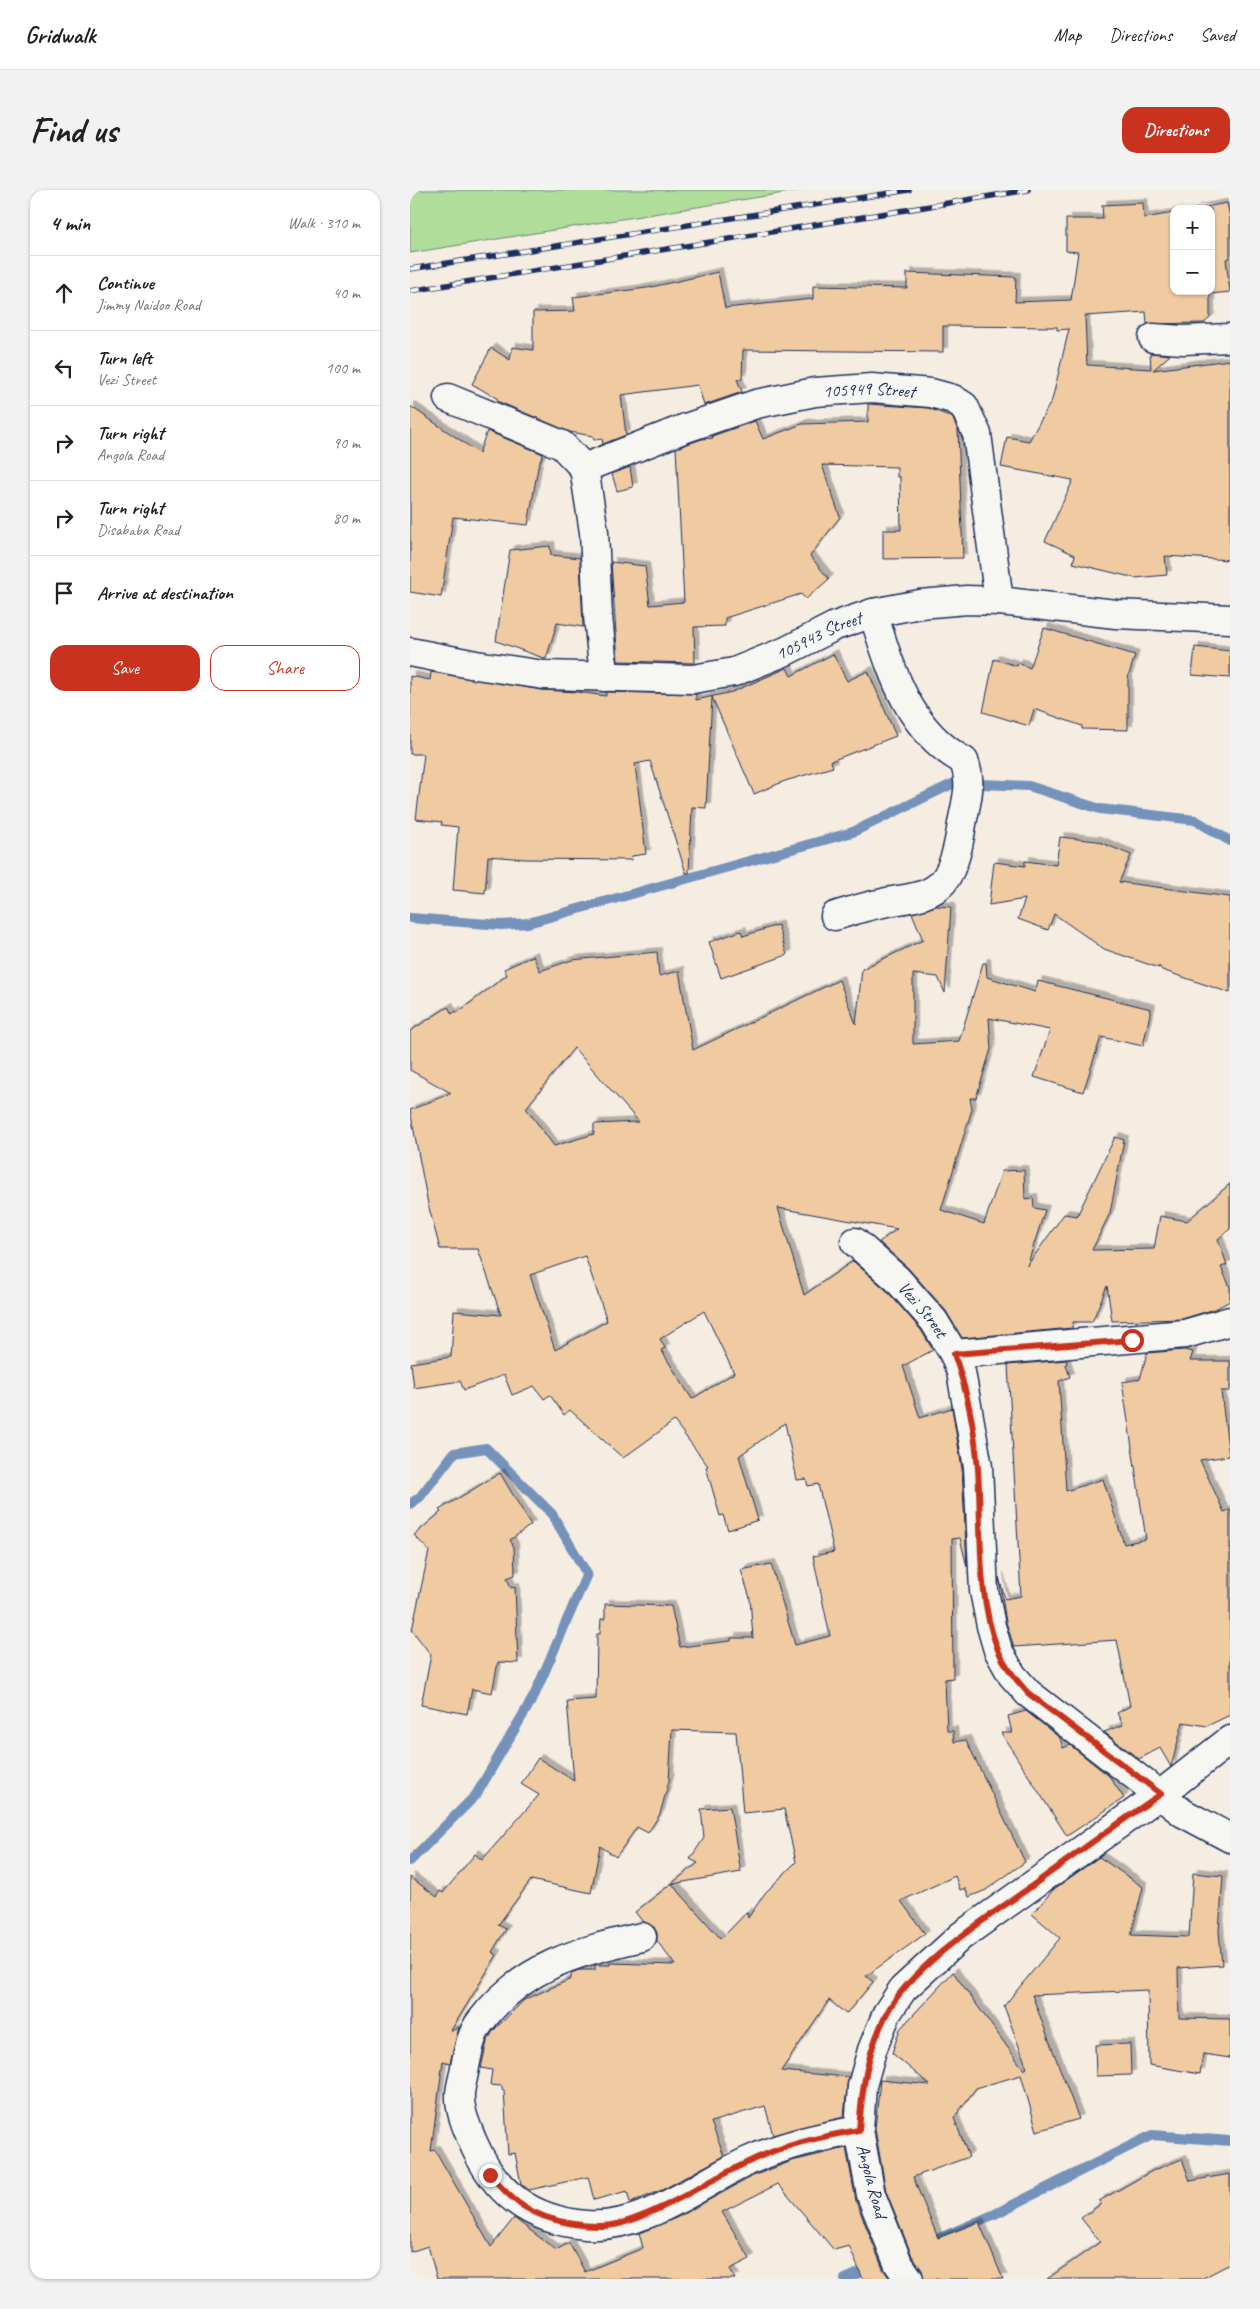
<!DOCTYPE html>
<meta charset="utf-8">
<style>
body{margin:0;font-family:Caveat,sans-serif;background:#f2f2f2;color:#202124}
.controls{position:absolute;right:15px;top:15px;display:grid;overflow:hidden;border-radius:10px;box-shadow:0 1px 4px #0004}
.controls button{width:45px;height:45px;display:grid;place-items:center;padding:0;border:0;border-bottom:1px solid #e0e0e0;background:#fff;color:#202124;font:25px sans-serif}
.stop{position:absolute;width:15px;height:15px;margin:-11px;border:4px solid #c8321e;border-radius:50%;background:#fff}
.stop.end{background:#c8321e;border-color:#fff;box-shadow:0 1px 5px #0008}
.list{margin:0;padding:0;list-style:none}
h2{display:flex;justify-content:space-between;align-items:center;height:65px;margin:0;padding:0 20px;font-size:21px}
h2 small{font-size:16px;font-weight:400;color:#757577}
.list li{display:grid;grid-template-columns:32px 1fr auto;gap:15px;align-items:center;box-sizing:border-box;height:75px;padding:0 20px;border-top:1px solid #e0e0e0}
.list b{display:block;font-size:19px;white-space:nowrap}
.list p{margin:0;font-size:16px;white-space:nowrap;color:#757577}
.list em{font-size:16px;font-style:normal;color:#757577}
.actions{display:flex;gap:10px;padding:15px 20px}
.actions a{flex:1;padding:11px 0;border:1px solid #c8321e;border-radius:15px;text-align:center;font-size:18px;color:#c8321e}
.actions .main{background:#c8321e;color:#fff}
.icon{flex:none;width:28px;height:28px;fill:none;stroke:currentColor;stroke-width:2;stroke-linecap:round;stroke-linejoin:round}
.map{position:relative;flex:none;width:820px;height:2089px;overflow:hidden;border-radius:15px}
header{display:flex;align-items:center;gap:30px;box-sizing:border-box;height:70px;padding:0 25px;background:#fff;border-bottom:1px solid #e0e0e0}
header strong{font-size:24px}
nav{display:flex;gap:28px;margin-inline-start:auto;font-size:18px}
.intro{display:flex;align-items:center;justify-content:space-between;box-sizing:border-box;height:120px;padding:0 30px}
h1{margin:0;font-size:35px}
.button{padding:12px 22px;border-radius:15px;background:#c8321e;color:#fff;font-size:18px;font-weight:700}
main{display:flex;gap:30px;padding:0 30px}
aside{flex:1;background:#fff;border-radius:15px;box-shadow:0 1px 4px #0004}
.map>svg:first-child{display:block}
</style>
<header>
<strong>Gridwalk</strong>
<nav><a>Map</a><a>Directions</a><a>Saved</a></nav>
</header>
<div class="intro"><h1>Find us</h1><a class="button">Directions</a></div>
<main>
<aside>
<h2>4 min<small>Walk · 310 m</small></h2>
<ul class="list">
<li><svg class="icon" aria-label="ahead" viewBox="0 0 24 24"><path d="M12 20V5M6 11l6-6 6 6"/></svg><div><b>Continue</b><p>Jimmy Naidoo Road</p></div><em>40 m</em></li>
<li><svg class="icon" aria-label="left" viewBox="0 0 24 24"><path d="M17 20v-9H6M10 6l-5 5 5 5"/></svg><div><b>Turn left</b><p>Vezi Street</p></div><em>100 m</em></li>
<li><svg class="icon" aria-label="right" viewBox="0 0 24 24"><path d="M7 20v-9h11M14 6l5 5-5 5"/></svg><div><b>Turn right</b><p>Angola Road</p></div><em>90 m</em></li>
<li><svg class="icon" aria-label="right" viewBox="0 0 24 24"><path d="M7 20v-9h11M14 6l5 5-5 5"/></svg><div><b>Turn right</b><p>Disababa Road</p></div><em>80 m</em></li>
<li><svg class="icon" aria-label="arrive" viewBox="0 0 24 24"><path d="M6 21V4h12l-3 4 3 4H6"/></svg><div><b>Arrive at destination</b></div></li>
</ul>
<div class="actions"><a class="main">Save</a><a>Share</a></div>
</aside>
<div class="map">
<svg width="820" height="2089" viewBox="0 0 820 2089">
<defs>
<filter id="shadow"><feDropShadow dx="4.5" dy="-4.5" stdDeviation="0" flood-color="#0004"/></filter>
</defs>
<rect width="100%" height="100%" fill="#f5ede2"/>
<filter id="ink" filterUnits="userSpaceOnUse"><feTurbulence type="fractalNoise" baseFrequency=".02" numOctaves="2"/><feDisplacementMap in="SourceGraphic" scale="10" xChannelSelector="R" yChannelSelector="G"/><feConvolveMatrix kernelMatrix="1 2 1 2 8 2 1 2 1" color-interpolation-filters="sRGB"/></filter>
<g filter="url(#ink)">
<path fill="#b1dd9a" stroke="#66867c" d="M0,0H393L0,63Z"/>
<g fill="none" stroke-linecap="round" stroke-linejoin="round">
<g stroke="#7492bb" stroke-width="10">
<path d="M570,594L619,596L690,619L785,630L820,651"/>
<path d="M0,728L91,735L118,733L443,642L542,594"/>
<path d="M0,1314L10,1307L44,1263L76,1258L142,1324L177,1384L124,1506L66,1605L0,1671"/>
<path d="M435,2089L585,2024L742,1945L820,1951"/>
</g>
</g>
<g fill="#f0caa0" stroke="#1b2f5e" fill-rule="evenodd" filter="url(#shadow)">
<path d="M733,13L734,28L764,23V101H801V19H785L817,13L820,27V68L816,69L820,102L800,104V128L794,133L737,134L736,122L675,126L677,175L741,179L740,163L760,165L743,180L820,170V370L755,366L757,385L725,388L663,373L665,365L635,351L663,290L591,277L597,247L619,251L642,210L659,139L647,140V137L533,136V162L333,160L332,189H327L332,202L294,215L288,195L211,205L216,245L193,254L192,249L184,250L183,246L160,242L87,211L88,209L62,194L81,158L100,170L102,157L123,160V122L165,121L163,107L237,98L308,82L315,118L403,109V96L497,98V83L606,87L605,112L661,110L668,62L656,61V29H693L692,15Z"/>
<path d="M458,214L518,218L542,227L548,240L553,368L473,369V340H491L490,287H487V277L412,275L430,327L400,366L419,389L396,409L391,404L315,428V436L284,437L285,473L208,471L201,372L235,376L240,415L274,412L266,258L292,249L303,248L302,246L345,231L353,249L392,234L458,232Z"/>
<path d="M0,216L69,263L77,241L133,264L128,277L118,335L43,327L31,407L0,402Z"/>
<path d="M220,277L223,297L207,301L202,284Z"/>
<path d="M140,356L141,365L170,368L173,437L147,433L136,469L86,451L100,360Z"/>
<path d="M634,438L725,465L718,488V540L672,539V536L624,519L619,536L573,522L584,469L607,476L608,473L620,478Z"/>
<path d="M785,457L820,461V488L782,485Z"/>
<path d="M423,464L437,491L458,481L486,546L421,571L423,577L375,591L344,604L302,507L296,618L282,617L279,683H276L240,571L225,574L236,664L222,666L221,670L115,669L78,666L75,703L43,700L48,637L31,635L32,632L6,629L14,564H0V486L20,490L21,482L132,500L167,502L196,506V502L286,504V510L322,502L377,478L381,486Z"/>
<path d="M650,647L687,651L721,665L709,692L820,707V803L752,780L749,776V778L694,759L644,724L638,740L608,729L615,709L579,715L584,672L615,676V671L646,675Z"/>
<path d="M526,716L541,717L535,803L528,787L503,784V854L549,851L573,773H576L577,787L625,802L628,791L741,819L733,856L691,847L673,902L624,887L640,840L579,828L581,859L566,908H560L562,919L531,1020L574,1034L592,981L614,980L615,1009L623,1008L624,1018L635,1020L617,1076L654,1024L667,1026L705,947L714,950L700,1023L682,1060L744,1059L750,1026L777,1031L820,994V1039L808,1049L817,1075L811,1077L820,1097V1111L805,1119L772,1129L702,1131L697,1096L682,1132H663L662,1138L552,1148L536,1121L499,1079L469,1052L487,1039L368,1018L394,1105L443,1071L476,1100L511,1140L523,1160L493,1176L510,1228L542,1218L552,1279L557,1377L550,1348L542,1349L543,1488L535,1489L537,1541H543L544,1552L556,1550L615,1672L576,1700L559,1707L555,1698L550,1700L545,1686L491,1711L515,1744L456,1786L463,1792L436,1824L419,1810L371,1881L438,1887L434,1927L363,1945L355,1916L301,1932L314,1966L252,2000L220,2013L217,2001L184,2010L178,1987L119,2000L111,1994L105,1963L98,1964L94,1901L92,1900V1896L80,1895L82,1880L71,1878L77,1852L83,1841L114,1810L161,1789V1783L169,1780H185V1775H200V1773L265,1775L247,1751V1743L244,1737L233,1732L225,1722L288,1673L280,1669L294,1648L291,1619L320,1617L331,1682L262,1694L311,1749L337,1722L338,1728L355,1703L386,1672L374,1619L333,1623L326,1542L262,1540L259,1591L250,1624L238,1643L227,1637L206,1667L190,1656L181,1703L121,1690L88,1735L96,1739L82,1762L87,1765L40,1842L49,1837L40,1873L33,1871L21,1961L25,1960L81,2057L104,2028L146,2060L159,2053L175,2082L233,2058L229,2043L266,2028L343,1986L382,1971L436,1958L446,2011L473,2079L480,2089H453L439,2056L424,2060L368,1994L312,2022L340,2069L320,2079L325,2089H27L18,2056L0,2062V1687L27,1707L30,1701L33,1703L65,1664L72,1670L129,1605L111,1594L128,1568L164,1591L157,1511L186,1509L187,1444H190L191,1429H195V1414L261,1416L270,1457L321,1451V1448H343L340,1408L331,1380L361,1374L385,1455L420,1446L403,1366L424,1362L408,1294L398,1296L396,1289L387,1290L375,1233L329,1266L348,1330L318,1340L313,1325L310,1326L296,1277L298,1276L264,1231L213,1268L160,1220L154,1225L140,1205L134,1209L124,1196L102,1205L94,1185L54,1200L50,1191L4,1198L1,1173L41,1167L44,1121L91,1125L68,1059H30L18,1014L0,920L41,903L0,880V841L38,817L42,824L46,821L47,823L97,785L94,779L123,766L130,781L162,770L247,762L249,786L269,781L283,860L429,790L446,834L452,779L513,750L502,723ZM164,858L229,932L184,934V944L144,956L116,918ZM175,1066L197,1131L145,1160L120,1085ZM294,1121L324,1183L282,1209L251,1160L255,1158L250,1149Z"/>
<path d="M368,735L377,765L311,788L299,752L331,741L333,746Z"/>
<path d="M774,1160L783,1162L780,1171H820V1201H811L819,1266L790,1270L814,1322L820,1320V1525L797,1536L773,1532L761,1577L750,1558L729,1569L694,1542L713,1535L707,1523L720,1516L707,1450L604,1457L596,1432L589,1387L595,1409L611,1406L598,1175L657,1170L656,1175L660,1187L649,1191L656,1301L693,1289L714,1354L736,1349L712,1192L730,1189L737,1163Z"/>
<path d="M90,1283L121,1335L100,1350L104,1357L105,1385L97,1388L101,1398L105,1397L108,1473L88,1472L82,1503L62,1499L57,1524L11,1515L21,1465L2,1440L19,1361L4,1345L31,1322L29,1320Z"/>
<path d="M616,1521L650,1548L653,1558L660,1555L699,1586L714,1608L657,1646L591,1543H602L598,1526Z"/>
<path d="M689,1667L733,1697L721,1745L779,1747L783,1683L813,1686L809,1741L812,1775L768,1778L769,1828L820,1829V1868L793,1864L790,1884L739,1875L738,1800L622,1805L669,1929L627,1941L611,1885L566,1898L544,1928L559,1967L503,1987L528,2048L569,2032L593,2089H514L512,2080L502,2066L476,2001L465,1939L470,1890L520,1895L482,1863L490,1839L543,1782L614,1880L617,1878L594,1816L650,1748L622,1724L644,1699Z"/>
<path d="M720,1854L721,1885L686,1886L685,1855Z"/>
<path d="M772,1969L780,1991L820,1984V2074L791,2089H637L690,2052L671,2028L691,2014L689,2011L742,1981Z"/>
</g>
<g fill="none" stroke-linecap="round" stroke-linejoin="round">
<defs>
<g id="minor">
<path d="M743,148L773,150L820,148"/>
<path d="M38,208L152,255L174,278"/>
<path id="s1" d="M0,462L66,475L134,485L283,489L324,482L376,461L425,436L463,423L510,414L557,410L589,411L706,424L820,429"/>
<path id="s2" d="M194,487L188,426L184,342L174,278L273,239L346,214L405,202L462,198L521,203L543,209L554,216L567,244L589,411"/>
<path d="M425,726C441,721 456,716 473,713C493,708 518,709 533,692C545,676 549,653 552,634C556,611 563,595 554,571C497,539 482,482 463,423"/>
<path id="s3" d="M445,1052L487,1089L524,1131L544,1164L551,1182L568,1277L574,1401L581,1436L588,1460L602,1485L618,1503L773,1623L820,1648"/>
<path d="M544,1164L775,1144L820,1131"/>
<path d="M232,1747C168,1761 113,1776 71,1831C61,1843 58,1862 55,1877C54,1885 51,1894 50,1903C49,1920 56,1935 62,1950C84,2003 120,2030 176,2035C232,2040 288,1995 336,1972C372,1955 410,1947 449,1940"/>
<path d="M499,2089L488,2073L461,2005L449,1940L452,1896L462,1860L477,1823L493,1799L551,1746L751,1604L820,1550"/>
</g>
</defs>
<use href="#minor" stroke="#1b2f5e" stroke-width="31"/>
<use href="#minor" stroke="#f6f6f2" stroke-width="28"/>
<defs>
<g id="rail">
<path d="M0,79L499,0"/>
<path d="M0,101L618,0"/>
</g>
</defs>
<use href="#rail" stroke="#1b2f5e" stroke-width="5.5"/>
<use href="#rail" stroke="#f6f6f2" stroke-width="4" stroke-dasharray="11" stroke-linecap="butt"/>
</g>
</g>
<g fill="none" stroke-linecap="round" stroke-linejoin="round" filter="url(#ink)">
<path stroke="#c8321e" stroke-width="6" d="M80,1985C90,1996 100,2008 113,2016C137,2032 184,2041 212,2033C256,2020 295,1992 336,1973C372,1955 409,1947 449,1940C452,1898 457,1861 477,1823C501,1777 572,1731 615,1701C660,1668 705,1635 751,1604L618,1503C606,1490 595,1476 588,1460C566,1404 572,1338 568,1279C565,1242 557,1200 544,1164L722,1150"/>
</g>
<g text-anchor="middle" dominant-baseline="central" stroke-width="4.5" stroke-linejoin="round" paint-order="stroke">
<g font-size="18" fill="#1b2f5e" stroke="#f6f6f2">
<text stroke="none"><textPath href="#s2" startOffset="508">105949 Street</textPath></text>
<text stroke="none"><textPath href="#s1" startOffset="419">105943 Street</textPath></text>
<text stroke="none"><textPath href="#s3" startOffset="96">Vezi Street</textPath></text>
<text transform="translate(462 1991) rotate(75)">Angola Road</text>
</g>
</g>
</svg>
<div class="controls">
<button>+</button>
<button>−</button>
</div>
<div class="stop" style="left:722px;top:1150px"></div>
<div class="stop end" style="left:80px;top:1985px"></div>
</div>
</main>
